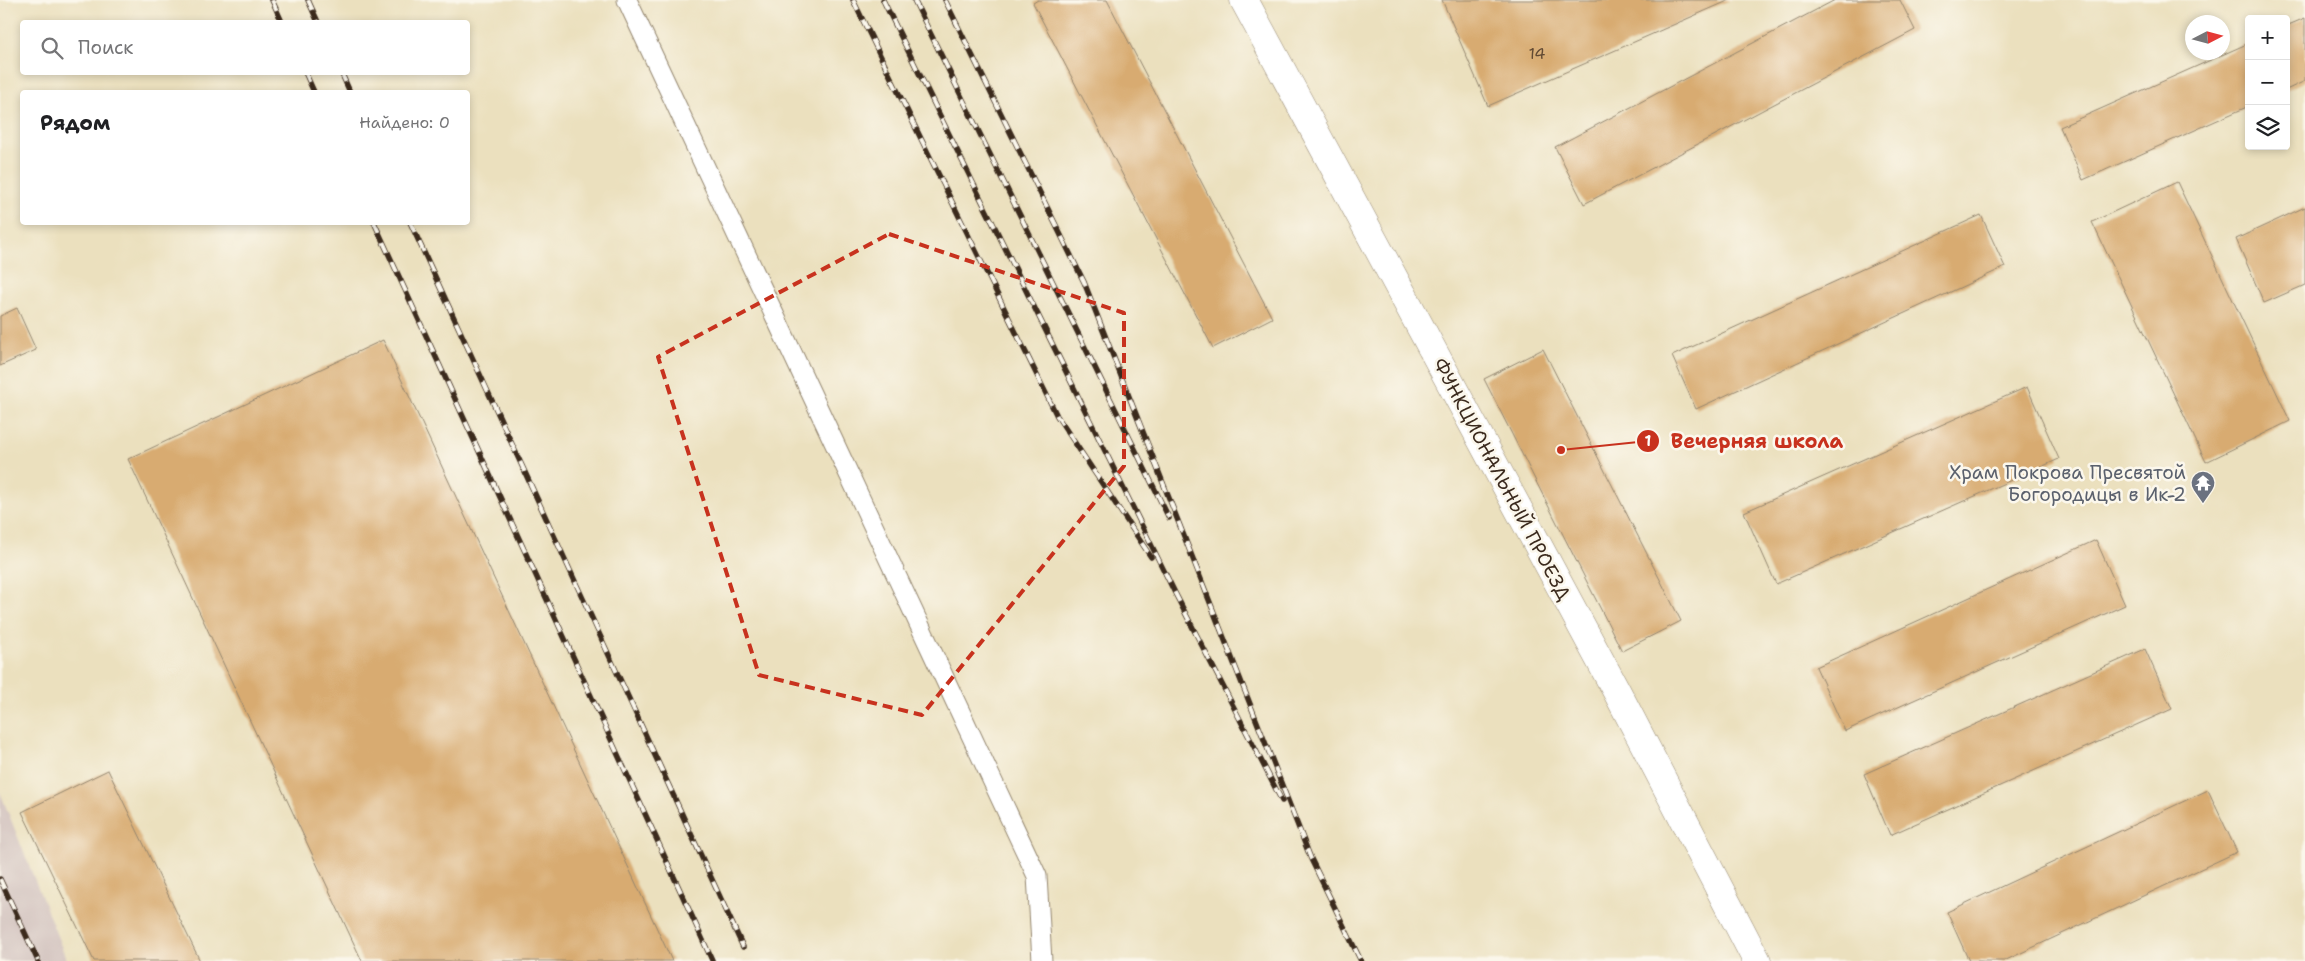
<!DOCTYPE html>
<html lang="ru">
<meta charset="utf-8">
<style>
body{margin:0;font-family:"Shantell Sans",sans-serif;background:#f6f6f6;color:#202124}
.controls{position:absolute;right:15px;top:15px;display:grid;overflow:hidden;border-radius:5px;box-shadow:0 2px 8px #0003}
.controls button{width:45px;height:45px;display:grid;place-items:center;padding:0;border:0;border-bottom:1px solid #e0e0e0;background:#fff;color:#202124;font:25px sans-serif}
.compass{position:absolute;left:2185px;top:15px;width:45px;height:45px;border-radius:50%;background:#fff;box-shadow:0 2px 8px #0003;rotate:84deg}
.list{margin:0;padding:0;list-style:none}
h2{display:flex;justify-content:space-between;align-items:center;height:65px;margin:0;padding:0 20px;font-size:21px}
h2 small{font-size:16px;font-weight:400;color:#757577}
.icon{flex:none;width:28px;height:28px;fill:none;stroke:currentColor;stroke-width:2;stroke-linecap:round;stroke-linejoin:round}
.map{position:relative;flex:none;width:2305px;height:961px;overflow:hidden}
.search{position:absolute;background:#fff;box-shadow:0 2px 8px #0003;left:20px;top:20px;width:450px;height:55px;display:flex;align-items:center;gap:12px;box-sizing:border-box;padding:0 18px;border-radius:5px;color:#757577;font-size:19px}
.panel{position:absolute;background:#fff;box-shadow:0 2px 8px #0003;left:20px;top:90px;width:450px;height:135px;border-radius:5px}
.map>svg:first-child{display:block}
</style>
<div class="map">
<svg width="2305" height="961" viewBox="0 0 2305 961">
<rect width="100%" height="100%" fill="#fbf7ec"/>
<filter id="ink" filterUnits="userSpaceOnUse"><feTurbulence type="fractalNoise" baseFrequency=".02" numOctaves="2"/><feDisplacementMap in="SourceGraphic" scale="10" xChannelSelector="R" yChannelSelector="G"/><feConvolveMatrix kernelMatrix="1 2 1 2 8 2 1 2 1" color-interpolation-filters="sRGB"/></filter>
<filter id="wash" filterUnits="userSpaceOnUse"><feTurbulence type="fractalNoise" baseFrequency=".0096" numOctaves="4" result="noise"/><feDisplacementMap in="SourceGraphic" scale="20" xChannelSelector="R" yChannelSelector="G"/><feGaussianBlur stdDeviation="1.12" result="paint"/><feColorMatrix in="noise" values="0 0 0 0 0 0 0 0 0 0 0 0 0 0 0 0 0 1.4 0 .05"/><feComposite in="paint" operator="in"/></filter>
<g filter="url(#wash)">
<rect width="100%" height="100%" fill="#ebe0be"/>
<path fill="#d0c0bc" d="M0,792L67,961H0Z"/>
<g id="blocks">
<g fill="#d8ab71">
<path d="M1038,0H1107L1272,318L1213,348L1033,3Z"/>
<path d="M1442,0H1730L1488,106Z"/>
<path d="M1835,0H1900L1915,30L1584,204L1555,147Z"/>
<path d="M2305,18V81L2286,90V26Z"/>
<path d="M2249,43V106L2083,180L2060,127Z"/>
<path d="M2177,182L2290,421L2206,462L2092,222Z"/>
<path d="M2305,207V285L2264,303L2236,239Z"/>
<path d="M1981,215L2005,267L1696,409L1672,356Z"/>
<path d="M17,308L36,350L0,366V316Z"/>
<path d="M383,340L672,961H362L128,459Z"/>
<path d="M1543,349L1681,621L1622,651L1484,379Z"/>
<path d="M2027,387L2059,459L1776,584L1744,512Z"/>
<path d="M2096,540L2125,605L1845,731L1816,667Z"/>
<path d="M2145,649L2172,709L1890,835L1864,774Z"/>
<path d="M108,770L200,961H94L22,812Z"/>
<path d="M2208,790L2237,852L2004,961H1969L1947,912Z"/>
</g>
</g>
</g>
<g filter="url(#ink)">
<use href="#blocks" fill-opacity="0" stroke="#93856e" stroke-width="1"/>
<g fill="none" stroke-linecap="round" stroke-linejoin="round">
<defs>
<path id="service" d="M627,0L1037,876L1042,961"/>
<path id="minor" d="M1244,0L1616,690L1757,961"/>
</defs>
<use href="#service" stroke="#93856e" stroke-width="21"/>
<use href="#minor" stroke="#93856e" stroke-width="29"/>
<use href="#service" stroke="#fff" stroke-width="19"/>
<use href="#minor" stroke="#fff" stroke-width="28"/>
<defs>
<g id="rail">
<path d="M272,0L282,22"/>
<path d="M308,0L318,22"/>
<path d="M853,0L1057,416L1151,557"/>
<path d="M883,0L1175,593L1282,801"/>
<path d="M914,0L1169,518"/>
<path d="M945,0L1084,282L1311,859L1361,961"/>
<path d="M305,72L314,92"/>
<path d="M341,72L350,92"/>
<path d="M374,222L712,960"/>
<path d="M410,222L743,947"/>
<path d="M0,879L38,961"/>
</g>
</defs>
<use href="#rail" stroke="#3b2a1e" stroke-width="5.5"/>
<use href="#rail" stroke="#fbf7ec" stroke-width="4" stroke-dasharray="11" stroke-linecap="butt"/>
</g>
</g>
<path fill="none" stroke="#c8321e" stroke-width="4" stroke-dasharray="10 6" stroke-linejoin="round" d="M889,234L1124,313V466L922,715L759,675L658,357Z"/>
<defs>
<symbol id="temple-pin" viewBox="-11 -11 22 30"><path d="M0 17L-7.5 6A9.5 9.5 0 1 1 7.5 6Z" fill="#6b7280" stroke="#fbf7ec"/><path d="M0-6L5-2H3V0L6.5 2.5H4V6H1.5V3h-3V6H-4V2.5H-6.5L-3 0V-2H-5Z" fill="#fff"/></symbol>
</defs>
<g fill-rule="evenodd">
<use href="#temple-pin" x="2189" y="469" width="28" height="38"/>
</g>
<g text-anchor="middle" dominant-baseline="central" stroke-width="5" stroke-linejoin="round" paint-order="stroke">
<g font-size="16" fill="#624a33">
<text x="1537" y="53">14</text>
</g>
<g font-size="19" fill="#5b616d" stroke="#fbf7ec" text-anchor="end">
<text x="2186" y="472">Храм Покрова Пресвятой<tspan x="2186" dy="22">Богородицы в Ик-2</tspan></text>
</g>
<g font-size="19" fill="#3b2a1e" stroke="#fbf7ec">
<text transform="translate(1502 479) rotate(62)">ФУНКЦИОНАЛЬНЫЙ ПРОЕЗД</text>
</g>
</g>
<path fill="none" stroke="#c8321e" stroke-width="2" d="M1561 450L1648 441"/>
<g fill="#c8321e" stroke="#fbf7ec" stroke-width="2">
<circle cx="1561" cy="450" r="5"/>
<circle cx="1648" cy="441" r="12"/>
</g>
<g font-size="15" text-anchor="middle" font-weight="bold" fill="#fff">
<text x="1648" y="446">1</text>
</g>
<g font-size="20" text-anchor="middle" font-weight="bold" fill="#c8321e" stroke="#fbf7ec" stroke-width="5" stroke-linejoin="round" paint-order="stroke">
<text x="1757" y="448">Вечерняя школа</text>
</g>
</svg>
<div class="controls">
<button>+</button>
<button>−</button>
<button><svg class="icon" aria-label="layers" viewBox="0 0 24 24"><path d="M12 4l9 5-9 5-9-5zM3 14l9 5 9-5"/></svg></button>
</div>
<svg class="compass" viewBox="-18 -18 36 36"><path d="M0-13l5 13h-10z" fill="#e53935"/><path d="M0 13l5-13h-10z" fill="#757577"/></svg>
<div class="search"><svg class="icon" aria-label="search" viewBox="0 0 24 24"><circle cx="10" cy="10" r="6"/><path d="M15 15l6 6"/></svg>Поиск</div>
<section class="panel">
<h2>Рядом<small>Найдено: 0</small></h2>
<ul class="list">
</ul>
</section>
</div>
